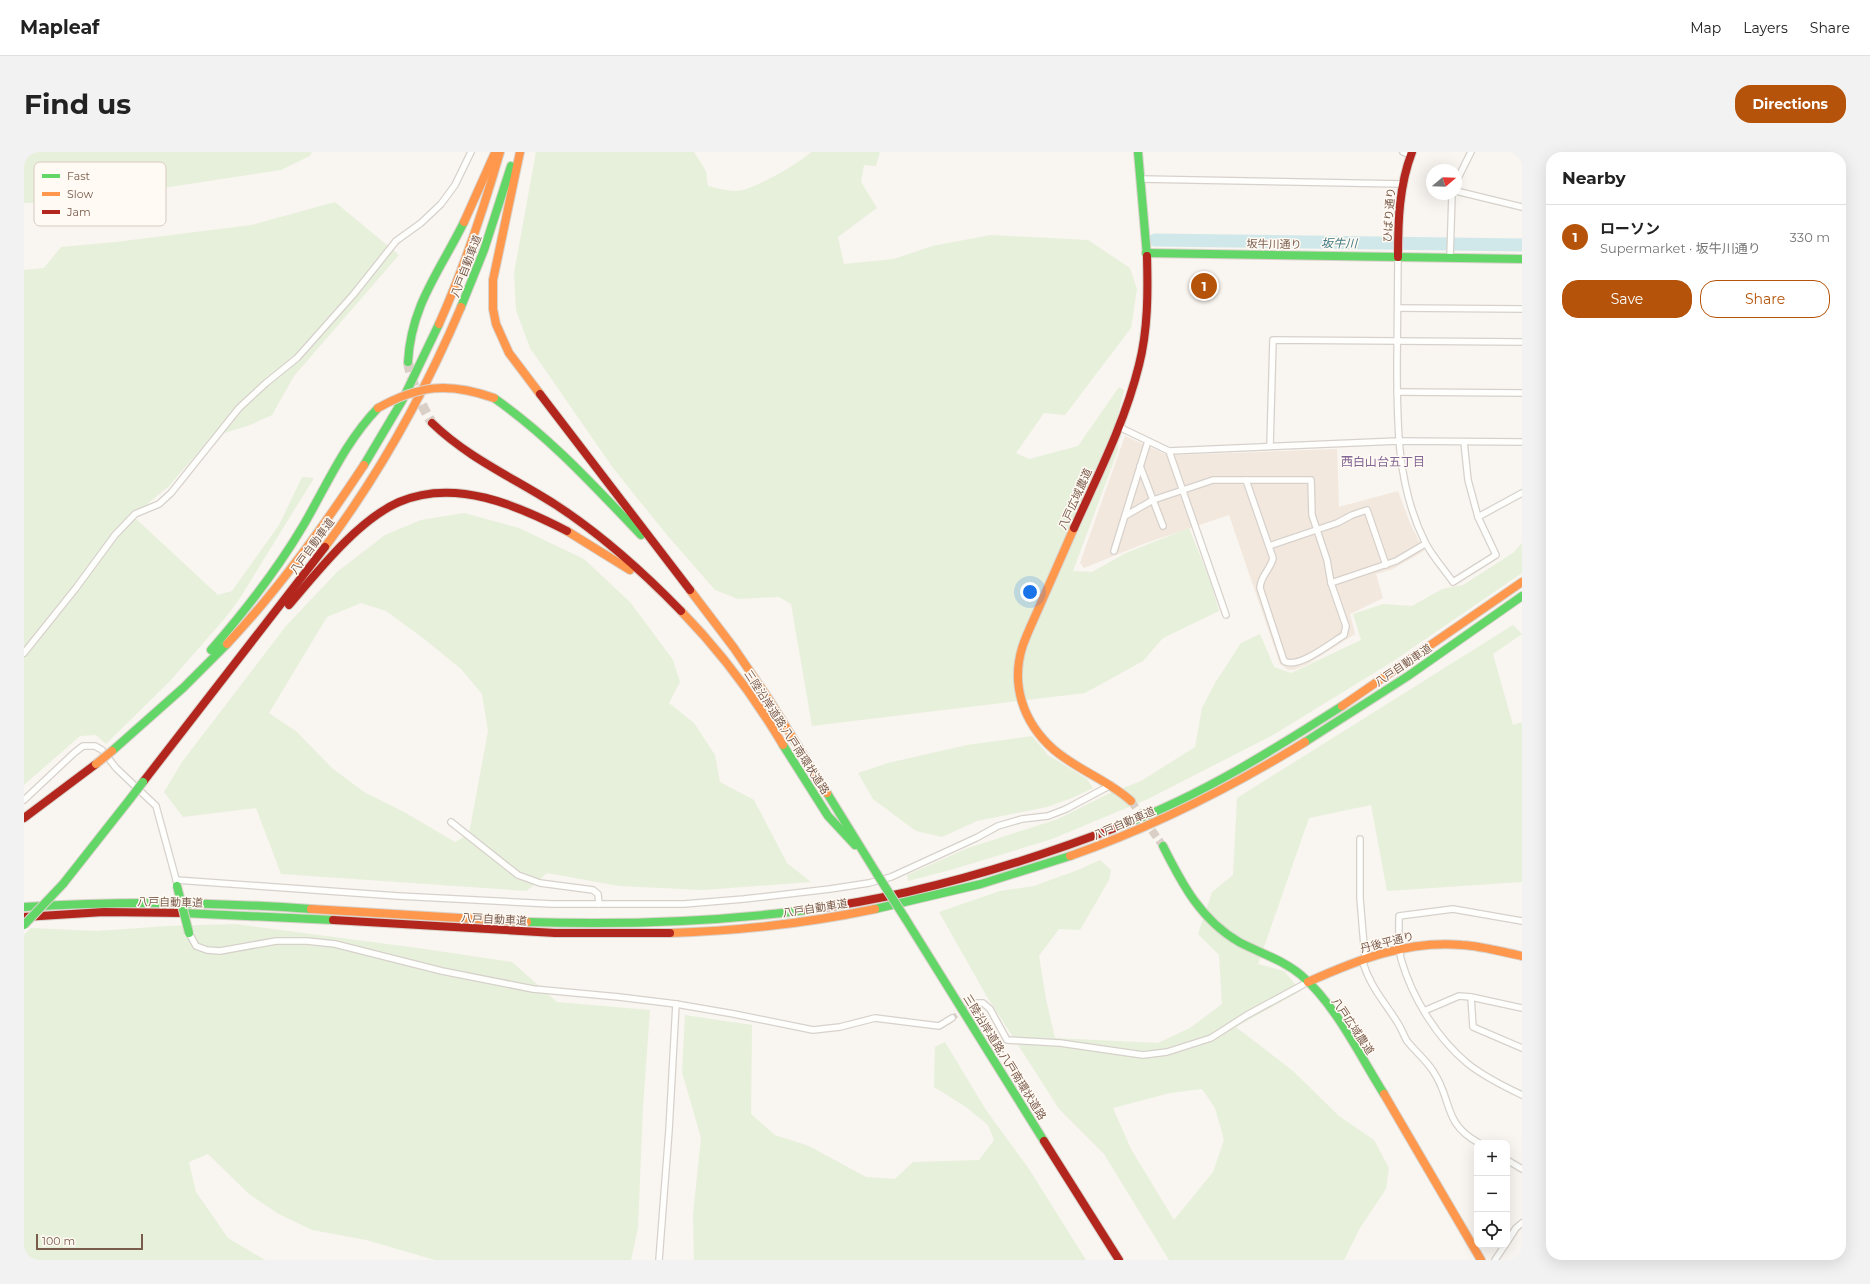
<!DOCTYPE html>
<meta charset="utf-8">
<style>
body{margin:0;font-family:Montserrat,"Noto Sans JP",sans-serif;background:#f2f2f2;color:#222}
.controls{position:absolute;right:12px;bottom:12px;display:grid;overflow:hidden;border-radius:8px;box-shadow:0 4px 16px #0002}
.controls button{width:36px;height:36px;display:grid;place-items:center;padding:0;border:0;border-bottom:1px solid #e0e0e0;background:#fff;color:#222;font:20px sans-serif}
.compass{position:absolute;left:1402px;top:12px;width:36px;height:36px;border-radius:50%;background:#fff;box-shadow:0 4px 16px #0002;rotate:71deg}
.scale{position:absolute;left:12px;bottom:10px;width:107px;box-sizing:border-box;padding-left:4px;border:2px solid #7a5c4d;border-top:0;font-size:11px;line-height:14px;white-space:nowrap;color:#7a5c4d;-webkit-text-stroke:3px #fffaf3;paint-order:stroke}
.you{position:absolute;left:1006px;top:440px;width:14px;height:14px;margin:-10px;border:3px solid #fff;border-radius:50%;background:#1a73e8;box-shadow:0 0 0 6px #1a73e833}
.badge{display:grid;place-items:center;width:26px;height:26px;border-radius:50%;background:#b45309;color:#fff;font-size:13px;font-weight:700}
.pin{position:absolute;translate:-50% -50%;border:2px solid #fff;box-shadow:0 1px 4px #0006}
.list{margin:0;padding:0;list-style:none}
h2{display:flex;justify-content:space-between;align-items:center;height:52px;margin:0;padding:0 16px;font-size:17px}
h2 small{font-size:13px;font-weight:400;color:#767676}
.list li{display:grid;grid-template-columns:26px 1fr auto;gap:12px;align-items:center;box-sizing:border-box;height:64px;padding:0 16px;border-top:1px solid #e0e0e0}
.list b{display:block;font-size:15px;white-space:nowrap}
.list p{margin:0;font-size:13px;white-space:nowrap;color:#767676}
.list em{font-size:13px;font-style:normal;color:#767676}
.actions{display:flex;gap:8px;padding:12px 16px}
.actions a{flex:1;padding:9px 0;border:1px solid #b45309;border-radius:16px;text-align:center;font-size:14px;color:#b45309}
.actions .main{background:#b45309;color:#fff}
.icon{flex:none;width:22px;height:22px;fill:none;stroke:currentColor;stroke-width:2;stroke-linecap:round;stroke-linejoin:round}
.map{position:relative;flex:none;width:1498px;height:1108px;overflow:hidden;border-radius:16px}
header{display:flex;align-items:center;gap:24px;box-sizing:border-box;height:56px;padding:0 20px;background:#fff;border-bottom:1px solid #e0e0e0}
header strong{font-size:19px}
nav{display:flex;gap:22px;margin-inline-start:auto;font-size:14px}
.intro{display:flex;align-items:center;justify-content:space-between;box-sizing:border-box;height:96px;padding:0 24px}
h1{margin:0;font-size:28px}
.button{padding:10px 18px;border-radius:16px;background:#b45309;color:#fff;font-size:14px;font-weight:700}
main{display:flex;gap:24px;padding:0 24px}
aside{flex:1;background:#fff;border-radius:16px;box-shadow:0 4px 16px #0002}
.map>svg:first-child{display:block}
</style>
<header>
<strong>Mapleaf</strong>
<nav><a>Map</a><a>Layers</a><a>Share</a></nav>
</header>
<div class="intro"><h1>Find us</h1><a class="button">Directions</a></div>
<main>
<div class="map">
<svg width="1498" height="1108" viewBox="0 0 1498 1108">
<rect width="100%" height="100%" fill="#f9f5f0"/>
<path fill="#f2e8de" d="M1101,284L1141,302L1152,303L1313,297L1315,355L1374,339L1386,371L1400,399L1369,417L1352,422L1359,446L1326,462L1331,482L1284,512L1269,518H1264L1256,512L1205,363L1119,392L1060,416L1056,411Z"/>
<g fill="#e7f0db" fill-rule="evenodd">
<path d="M0,0H288L286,4L257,18L54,49L0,51Z"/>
<path d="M512,0H670L682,19L684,34C693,36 703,39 712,39C728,39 776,11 787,0H856L852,14L840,13L837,30L853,56L814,85L820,112L870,107L908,94L967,83L1064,88L1106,116L1113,137L1107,176L1041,263L1020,261L992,301L1005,307L1054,294L1095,235L1100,238L1092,271L1094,298L1049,419L1068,420L1102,401L1165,376L1187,431L1195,459L1139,486L1119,509L1061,541L788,574L767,452L755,445L714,447L691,438L643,383L589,316L506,196L492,158L490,121Z"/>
<path d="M311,50L375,103L270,224L248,263L226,273L188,285L145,334L109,364L194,443L208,439L255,373L278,325L290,326L216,446L202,465L145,530L82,592L72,583L56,584L0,633V118L20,116L37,95L92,90L227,73Z"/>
<path d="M440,361L495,376L560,407L606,450L649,508L656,530L645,551L670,571L691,603L696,630L730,648L763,711L787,730L679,738L595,734L523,721L503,739L257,722L232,656L159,665L140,640L158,610L262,474L313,420L361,383L397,368ZM337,451L362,459L399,486L437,517L458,542L464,579L445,682L431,690L380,660L340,640L308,616L273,580L245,561L303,465Z"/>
<path d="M1498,391V421L1368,510L1249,583L1124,647L1028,687L930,717L884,729L883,723L944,696L1034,667L1084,642L1117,629L1171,595L1178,556L1191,531L1217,491L1236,482L1250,515L1267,521L1337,488L1329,462L1359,452L1388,454L1418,437L1439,433L1489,401Z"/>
<path d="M1489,473L1498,482L1469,502L1489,573L1498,570V730L1363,739L1347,653L1285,666L1234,812L1260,819L1277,839L1212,875L1269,919L1315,964L1350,988L1365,1016L1362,1037L1336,1076L1320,1108H1145L1080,1002L1035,957L962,843L915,760L976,739L1010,734L1054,718L1076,708L1087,718L1085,728L1056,778L1035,777L1015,804L1022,847L1031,886L1134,891L1166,876L1198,852L1195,803L1174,782L1188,740L1209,723L1213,646ZM1178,937L1191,956L1200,988L1189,1020L1150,1068L1107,997L1089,956L1146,941Z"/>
<path d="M1008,584L1024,603L1063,627L1069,636L1048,646L1023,655L953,669L918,685L892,679L849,647L834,621L864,611L943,593Z"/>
<path d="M212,772L401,797L488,810L533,850L626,858L619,955L614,1076L607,1108H411L342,1088L288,1078L253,1061L225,1042L184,1002L165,1010L172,1040L204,1086L241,1108H0V783L7,776L73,779L143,774Z"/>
<path d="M661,863L728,873L727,962L751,983L785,994L842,1025L871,1027L889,1010L955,1008L970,988L964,973L942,955L910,935L911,895L921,890L962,958L1005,1017L1062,1108H670L669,1062L677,986L658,920Z"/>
</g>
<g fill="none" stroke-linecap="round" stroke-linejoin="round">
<path stroke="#d0e8ea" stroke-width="13" d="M1131,88L1498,93"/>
<path stroke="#d9cfc7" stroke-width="5.5" stroke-dasharray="5.5 3" stroke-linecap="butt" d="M928,866L950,851"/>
<path stroke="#d9cfc7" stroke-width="8" stroke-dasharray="8 4" stroke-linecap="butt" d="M1107,649L1139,694"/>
<path stroke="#d9cfc7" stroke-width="10" stroke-dasharray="10 5" stroke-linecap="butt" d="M384,210C388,232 396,251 408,271"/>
<defs>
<g id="street">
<path d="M1379,0L1387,3"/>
<path d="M1497,0H1498"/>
<path d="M1117,27L1379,32"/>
<path d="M1432,30L1447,0"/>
<path d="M1432,39L1498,55"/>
<path d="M1374,105C1374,141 1373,176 1373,212C1373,273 1373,334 1401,390C1408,404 1420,417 1429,430L1472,403L1454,365L1444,328L1440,290"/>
<path d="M1426,106L1428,42"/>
<path d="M1374,156L1498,157"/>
<path d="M1373,240L1498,241"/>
<path d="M1095,275L1145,299L1374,289L1498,290"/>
<path d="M1246,294L1249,188L1498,190"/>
<path d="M1145,299L1202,463"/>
<path d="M1116,314L1139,374"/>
<path d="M1222,328L1249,406C1247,417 1236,424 1236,436L1260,509C1273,518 1307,491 1320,483L1322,474L1307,431"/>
<path d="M1101,364L1129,348L1189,328H1287L1288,363L1303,408L1307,431L1372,409L1401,392"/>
<path d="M1454,365L1498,341"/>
<path d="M1245,394L1313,371L1328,363L1343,358L1362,413"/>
<path d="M1090,399L1124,289"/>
<path d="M0,501L52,436L91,383L111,362L135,352L147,341L215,256L242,231L273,206L329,143L372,89L397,71L417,52L431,33L447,0"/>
<path d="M0,648L50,601L59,594H71L78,598L92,616L132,654L153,731"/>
<path d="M427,670L494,723L516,731L569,738L574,742L575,752"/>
<path d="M1336,687V746L1341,806"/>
<path d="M152,728L374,744L528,752H660L720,747L806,737L845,731L867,725L952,686L974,674L998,667L1024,664L1042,657L1087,633"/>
<path d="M1498,769L1429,757L1375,764C1375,778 1374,793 1377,807C1388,845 1412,885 1443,911C1459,924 1479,934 1498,943"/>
<path d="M165,781L172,794L183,798L196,799L252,789H283L311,792L418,819L509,837L595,845L652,852L710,862L789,878L816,875L851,866L915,874L928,866"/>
<path d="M1338,807C1345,834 1361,850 1375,873C1378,878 1380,884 1383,889C1391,899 1402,908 1409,919C1429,948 1418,971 1455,991"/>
<path d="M1447,845L1449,875L1498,896"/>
<path d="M950,851H959L966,857L983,888L1036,891L1119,903L1143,900L1187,886L1223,863L1284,830"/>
<path d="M1400,859L1435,844L1447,845L1498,856"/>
<path d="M1483,1008L1498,1017"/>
<path d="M1483,1090L1492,1076L1498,1071"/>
<path d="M635,1108L645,978L652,852"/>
<path d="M1471,1108L1481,1093"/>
</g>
<g id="fast">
<path d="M1114,0L1123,104"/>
<path d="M1122,101L1498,107"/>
<path d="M437,155L460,98L487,14"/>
<path d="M384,210C387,153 416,119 440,70"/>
<path d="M470,246C526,285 570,334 617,383"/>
<path d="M340,313L378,249L415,172"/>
<path d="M187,498C221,459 253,418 279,374C303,333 321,290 354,256"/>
<path d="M1281,590L1384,524L1498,444"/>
<path d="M759,593L804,664L831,693"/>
<path d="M88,599L159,536L203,492"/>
<path d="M803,641L853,722"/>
<path d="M1101,672C1178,643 1249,598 1318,554"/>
<path d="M1139,694C1158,732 1177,768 1215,790C1236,801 1259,808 1277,823C1312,853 1336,904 1360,942"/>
<path d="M39,732L106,647"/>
<path d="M0,755C96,749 191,750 287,757"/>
<path d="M851,757L957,732L1046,704"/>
<path d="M159,761L309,768"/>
<path d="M881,766L1020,989"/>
<path d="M503,770C597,773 690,770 783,758"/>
</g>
<g id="slow">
<path d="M496,0L469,128V157L472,172L485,201L516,242"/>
<path d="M440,70L470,3"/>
<path d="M415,172C440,116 459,59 476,0"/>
<path d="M1050,376C1039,401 1028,426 1017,451C1011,465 1004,479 999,493C986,532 999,570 1029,597C1053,618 1084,628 1107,649"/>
<path d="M543,379L606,418"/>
<path d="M301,395C356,321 401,240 437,155"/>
<path d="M666,438L710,496L744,546L803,641"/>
<path d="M657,459C697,500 730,544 759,593"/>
<path d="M203,492C255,437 299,375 340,313"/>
<path d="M1318,554L1498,430"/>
<path d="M1046,704C1129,675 1206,636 1281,590"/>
<path d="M287,757L503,770"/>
<path d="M646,781C714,779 784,771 851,757"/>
<path d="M1284,830C1333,808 1383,788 1438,793C1458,794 1478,800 1498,804"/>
<path d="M1360,942L1457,1108"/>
</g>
<g id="jam">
<path d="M1374,105C1374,69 1375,34 1388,0"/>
<path d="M516,242L666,438"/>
<path d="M408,271C444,306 490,326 532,353C578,383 619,420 657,459"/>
<path d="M1050,376C1074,323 1101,270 1115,213C1124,178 1124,141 1123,104"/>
<path d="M265,453C294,419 334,368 375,350C431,326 493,353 543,379"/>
<path d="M119,630L301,395"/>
<path d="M0,666L72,612"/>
<path d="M783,758C893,744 998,712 1101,672"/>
<path d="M0,765L80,760L159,761"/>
<path d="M309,768L531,781H646"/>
<path d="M1020,989L1095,1108"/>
</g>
</defs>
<use href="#street" stroke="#d7d1cb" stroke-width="8"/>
<use href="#fast" stroke="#d9d2cb" stroke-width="10"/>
<use href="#slow" stroke="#d9d2cb" stroke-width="10"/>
<use href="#jam" stroke="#d9d2cb" stroke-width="10"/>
<use href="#street" stroke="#fefefd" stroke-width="5.5"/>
<use href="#fast" stroke="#63d668" stroke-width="8"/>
<use href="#slow" stroke="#ff974d" stroke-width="8"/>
<use href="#jam" stroke="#b3261e" stroke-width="8"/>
<defs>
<g id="fast-bridge">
<path d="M106,647L119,630"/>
<path d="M853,722L881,766"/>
<path d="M153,734L165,781"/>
<path d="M0,773L39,732"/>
</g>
<g id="slow-bridge">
<path d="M354,256C395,233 425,230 470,246"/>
<path d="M72,612L88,599"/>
</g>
</defs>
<use href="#fast-bridge" stroke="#d9d2cb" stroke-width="10" stroke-linecap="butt"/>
<use href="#slow-bridge" stroke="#d9d2cb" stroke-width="10" stroke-linecap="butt"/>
<use href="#fast-bridge" stroke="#63d668" stroke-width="8"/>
<use href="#slow-bridge" stroke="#ff974d" stroke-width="8"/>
</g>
<g text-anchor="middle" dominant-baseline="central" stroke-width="3" stroke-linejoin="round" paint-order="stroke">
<g font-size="11" fill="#7a5c4d" stroke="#fffaf3">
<text transform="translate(1365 63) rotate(-86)">ひばり通り</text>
<text transform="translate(1250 92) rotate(1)">坂牛川通り</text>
<text transform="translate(442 114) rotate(-69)">八戸自動車道</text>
<text transform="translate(1051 347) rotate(-66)">八戸広域農道</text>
<text transform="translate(288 394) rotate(-54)">八戸自動車道</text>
<text transform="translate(1379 513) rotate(-34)">八戸自動車道</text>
<text transform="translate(763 580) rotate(57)">三陸沿岸道路;八戸南環状道路</text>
<text transform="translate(1100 671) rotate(-23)">八戸自動車道</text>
<text transform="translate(146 750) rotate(1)">八戸自動車道</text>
<text transform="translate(791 756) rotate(-9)">八戸自動車道</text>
<text transform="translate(470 767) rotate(3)">八戸自動車道</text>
<text transform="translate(1363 790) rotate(-14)">丹後平通り</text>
<text transform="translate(1329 874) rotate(56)">八戸広域農道</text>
<text transform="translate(981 905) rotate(58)">三陸沿岸道路;八戸南環状道路</text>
</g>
<g font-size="12" font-style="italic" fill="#437c86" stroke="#fffaf3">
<text transform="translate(1315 91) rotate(1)">坂牛川</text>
</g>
<g font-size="12" fill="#846695" stroke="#fffaf3">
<text x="1359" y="309">西白山台五丁目</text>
</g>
</g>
<rect x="10" y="10" width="132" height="64" rx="6" fill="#fffaf3" stroke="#d7cbc1" stroke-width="1"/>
<rect x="18" y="22" width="18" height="4" fill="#63d668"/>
<rect x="18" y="40" width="18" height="4" fill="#ff974d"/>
<rect x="18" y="58" width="18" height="4" fill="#b3261e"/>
<g font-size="11" fill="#7a5c4d">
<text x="43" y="28">Fast</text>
<text x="43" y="46">Slow</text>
<text x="43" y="64">Jam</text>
</g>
</svg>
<div class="controls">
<button>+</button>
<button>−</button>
<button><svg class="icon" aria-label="locate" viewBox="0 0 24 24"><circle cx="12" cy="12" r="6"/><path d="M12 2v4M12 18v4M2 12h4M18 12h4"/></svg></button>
</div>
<svg class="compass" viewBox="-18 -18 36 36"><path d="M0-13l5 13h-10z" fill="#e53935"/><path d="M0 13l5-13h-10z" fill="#767676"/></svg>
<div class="scale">100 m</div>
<div class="you"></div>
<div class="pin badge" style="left:1180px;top:134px">1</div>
</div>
<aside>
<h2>Nearby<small></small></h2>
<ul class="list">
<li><span class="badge">1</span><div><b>ローソン</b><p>Supermarket · 坂牛川通り</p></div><em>330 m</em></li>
</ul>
<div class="actions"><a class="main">Save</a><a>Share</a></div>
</aside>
</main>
